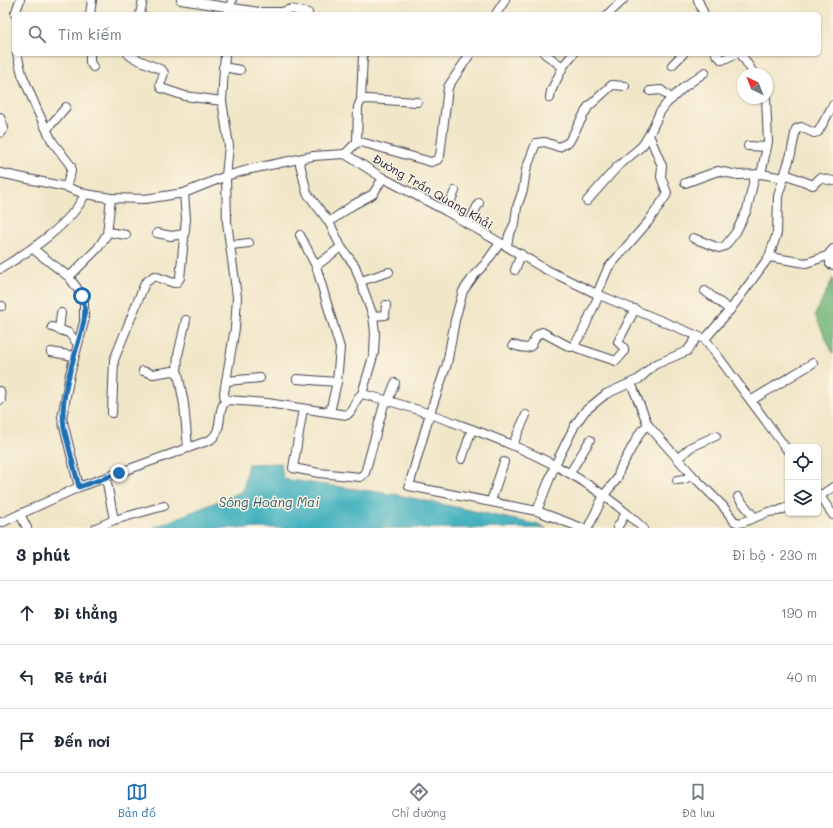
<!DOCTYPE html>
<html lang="vi">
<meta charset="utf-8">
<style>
body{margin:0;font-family:Mali,sans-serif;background:#f6f6f7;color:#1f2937}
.controls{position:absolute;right:12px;bottom:12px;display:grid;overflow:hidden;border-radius:6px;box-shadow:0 1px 3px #0004}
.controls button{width:36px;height:36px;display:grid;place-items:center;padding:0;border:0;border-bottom:1px solid #e0e1e3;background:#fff;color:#1f2937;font:20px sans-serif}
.compass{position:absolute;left:737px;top:68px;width:36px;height:36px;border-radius:50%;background:#fff;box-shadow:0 1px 3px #0004;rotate:317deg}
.stop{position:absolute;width:12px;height:12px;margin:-9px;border:3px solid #1f6fb2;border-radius:50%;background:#fff}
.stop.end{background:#1f6fb2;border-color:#fff;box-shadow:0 1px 4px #0008}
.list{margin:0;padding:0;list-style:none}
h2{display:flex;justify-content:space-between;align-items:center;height:52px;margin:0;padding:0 16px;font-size:17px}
h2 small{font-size:13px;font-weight:400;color:#747a83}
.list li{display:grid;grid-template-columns:26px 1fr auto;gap:12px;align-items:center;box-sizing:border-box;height:64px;padding:0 16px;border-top:1px solid #e0e1e3}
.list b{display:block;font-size:15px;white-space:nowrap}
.list em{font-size:13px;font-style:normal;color:#747a83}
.icon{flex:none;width:22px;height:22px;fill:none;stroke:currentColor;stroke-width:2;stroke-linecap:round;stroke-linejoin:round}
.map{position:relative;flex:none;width:833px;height:528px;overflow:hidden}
.search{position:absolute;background:#fff;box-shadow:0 1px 3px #0004;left:12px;right:12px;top:12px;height:44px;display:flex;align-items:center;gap:10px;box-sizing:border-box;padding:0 14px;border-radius:6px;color:#747a83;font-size:15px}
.sheet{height:244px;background:#fff}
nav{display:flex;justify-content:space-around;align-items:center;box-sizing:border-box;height:56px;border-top:1px solid #e0e1e3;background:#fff;font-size:11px;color:#747a83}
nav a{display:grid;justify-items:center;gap:2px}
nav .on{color:#1f6fb2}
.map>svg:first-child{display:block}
</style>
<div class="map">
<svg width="833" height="528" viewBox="0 0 833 528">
<rect width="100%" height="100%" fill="#fcf5e5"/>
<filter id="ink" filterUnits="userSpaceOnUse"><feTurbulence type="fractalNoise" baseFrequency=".025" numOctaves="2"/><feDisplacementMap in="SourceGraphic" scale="8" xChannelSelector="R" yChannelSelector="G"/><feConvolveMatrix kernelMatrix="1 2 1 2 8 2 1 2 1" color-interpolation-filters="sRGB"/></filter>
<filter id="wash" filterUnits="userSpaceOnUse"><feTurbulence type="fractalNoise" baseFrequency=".012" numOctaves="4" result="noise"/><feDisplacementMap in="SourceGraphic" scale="16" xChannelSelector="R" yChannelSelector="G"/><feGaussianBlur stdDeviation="0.9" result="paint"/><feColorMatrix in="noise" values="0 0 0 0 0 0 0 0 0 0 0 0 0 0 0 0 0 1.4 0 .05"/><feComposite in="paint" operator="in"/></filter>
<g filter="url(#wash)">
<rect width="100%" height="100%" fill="#f0e6c8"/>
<path fill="#71b478" stroke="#4a6b5a" d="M833,278V354L815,315Z"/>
<path fill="#41b0be" stroke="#32697c" d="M281,463L283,479L398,495L535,524L546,528H153L243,491L248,464Z"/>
</g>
<g filter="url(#ink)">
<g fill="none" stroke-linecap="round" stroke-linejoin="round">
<defs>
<g id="street">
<path d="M181,0L259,12H282L291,9L308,13"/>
<path d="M698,0L704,14"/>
<path d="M15,14L20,0"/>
<path d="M90,14L92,0"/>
<path d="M140,14L143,0"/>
<path d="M228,14L232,0"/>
<path d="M496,14L505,0"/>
<path d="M608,14L623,0"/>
<path d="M17,54L22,74L38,112L52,141L71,166V172L66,187"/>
<path d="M90,54V62L93,67"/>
<path d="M128,54L132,57L162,70L164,73L160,85L161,88L185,96L222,101"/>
<path d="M545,54L560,65H564L573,54"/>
<path d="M716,54L722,60L735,54"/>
<path d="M741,54L754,74"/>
<path d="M672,65L683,54"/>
<path d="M223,67L240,70"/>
<path d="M650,91L661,90L672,99"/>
<path d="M550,98L551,91L564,65"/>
<path d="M361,100L363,54"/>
<path d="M0,117L4,128L0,133"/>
<path d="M48,128L66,107"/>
<path d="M357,142L358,107L361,100L367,99L417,102"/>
<path d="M748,146L766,147"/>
<path d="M345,154L355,144L361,142L431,162L437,160L440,156L448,87L470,54"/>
<path d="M299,160L307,193L329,222L341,247L355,266L373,316L375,333L374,353L362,394"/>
<path d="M0,173L66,187L85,194L111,198L145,199L184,193L226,176L251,169L313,156L345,154L383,178L446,211L545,269L597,294L705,339L788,451"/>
<path d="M761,174L768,142L766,98"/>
<path d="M785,174L813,185L820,178L833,181"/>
<path d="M685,183L718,171L738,175L761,174L784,178"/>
<path d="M587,201L617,167L642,146L649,135"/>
<path d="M446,211L455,191"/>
<path d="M329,222L353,205L373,194L383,178"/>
<path d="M468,224L479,203"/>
<path d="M108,232L126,235"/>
<path d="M157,233L171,236L184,234"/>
<path d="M300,235L316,266"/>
<path d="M693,238L719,248L725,246L736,232L747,210L755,175"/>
<path d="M500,243L485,264L476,273L463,291L455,320L447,364L430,413L409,486L537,511L582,528"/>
<path d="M231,245L249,243"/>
<path d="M507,245L509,235L515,223L517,207L523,190L526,170L536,143L545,142L559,147L569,142L588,107L612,85L625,86"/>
<path d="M33,249L69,277L79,291L84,301V322L70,374L62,418L79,487"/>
<path d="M830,254V264L833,265"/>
<path d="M769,257L806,263L827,256L833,249"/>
<path d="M0,269C28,252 71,225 85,194"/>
<path d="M515,270L521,254"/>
<path d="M69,277L98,248L107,234L111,198"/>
<path d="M361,281L389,272"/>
<path d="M705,291L730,310"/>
<path d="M597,294L608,268L648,222L666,196L667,193L661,177L662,166L649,135L660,112L667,103L684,87L705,72"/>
<path d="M599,295L582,333L575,343L577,348L616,361L624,352V348L618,342L635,309"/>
<path d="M0,306H2"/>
<path d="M373,316L385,315L386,305"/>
<path d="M52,327L69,333L77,343"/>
<path d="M59,330L61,313"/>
<path d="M705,339L730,310L769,257L777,233L778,196L791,154L796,129L801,127L814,133L818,132L833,105"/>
<path d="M513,345C541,354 527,338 542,332L570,347L575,346"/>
<path d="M51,352L74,356"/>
<path d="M143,371L153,374L172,371L178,373L184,404L188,448"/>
<path d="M177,372L178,355L186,320"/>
<path d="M297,379L337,382"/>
<path d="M226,381L260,378"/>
<path d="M631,383L648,425L692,475L723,506L734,521L739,523L744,522L768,512L778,511L788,507"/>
<path d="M0,391L1,400"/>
<path d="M752,400L813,363"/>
<path d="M388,401L395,383"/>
<path d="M225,402L224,393L235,328L237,297L227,222L226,176L229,146L222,101L225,54"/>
<path d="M303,409L293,468L319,473L360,477L365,473L385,401"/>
<path d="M330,412L337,382L340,348L316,266L341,247"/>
<path d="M112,413L114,360L145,283L154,276L174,283H176L180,278L186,219L184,193"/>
<path d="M513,444L526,415"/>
<path d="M462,459L472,429"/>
<path d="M677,459L691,447L716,436"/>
<path d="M570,473L590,440"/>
<path d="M106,478L114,520"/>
<path d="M677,480L685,479L692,475"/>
<path d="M818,493L833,515"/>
<path d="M820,496L833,487"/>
<path d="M738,497L754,517"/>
<path d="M491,501L504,462"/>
<path d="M537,511L555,465L575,425L585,411L606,394L639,379L654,365L687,351L698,336"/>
<path d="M20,514L27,528"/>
<path d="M0,522H3L79,487L210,440C225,430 215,410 227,400L267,403L347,415C354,410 354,399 362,394C396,402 429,413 463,426C530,450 591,478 643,528"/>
<path d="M96,528L114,520L164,506"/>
<path d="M588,528L604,495L617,479L620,469L641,431L648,425"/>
<path d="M617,528L626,513"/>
</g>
</defs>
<use href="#street" stroke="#413f50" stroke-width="10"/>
<use href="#street" stroke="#fff" stroke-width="8"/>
</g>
</g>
<g fill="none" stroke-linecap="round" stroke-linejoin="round" filter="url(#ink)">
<path stroke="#1f6fb2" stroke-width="5" d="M82,296C89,315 81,331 76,350C69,374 60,403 64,428L79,487L119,473"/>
</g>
<g text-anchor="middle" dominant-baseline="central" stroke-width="3" stroke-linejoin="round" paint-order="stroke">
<g font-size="12" fill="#22223b" stroke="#fcf5e5">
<text transform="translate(433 191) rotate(30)">Đường Trần Quang Khải</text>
</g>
<g font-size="13" font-style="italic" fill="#2e5b6f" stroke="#fcf5e5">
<text x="269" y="501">Sông Hoàng Mai</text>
</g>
</g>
</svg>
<div class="controls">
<button><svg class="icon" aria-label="locate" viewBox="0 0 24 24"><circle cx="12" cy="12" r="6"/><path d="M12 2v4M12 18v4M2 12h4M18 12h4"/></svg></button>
<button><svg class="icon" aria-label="layers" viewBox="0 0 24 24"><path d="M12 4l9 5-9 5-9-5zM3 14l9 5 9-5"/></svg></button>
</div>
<svg class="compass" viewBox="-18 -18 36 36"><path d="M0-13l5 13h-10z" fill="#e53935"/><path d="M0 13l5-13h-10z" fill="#747a83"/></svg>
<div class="stop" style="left:82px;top:296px"></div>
<div class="stop end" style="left:119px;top:473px"></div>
<div class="search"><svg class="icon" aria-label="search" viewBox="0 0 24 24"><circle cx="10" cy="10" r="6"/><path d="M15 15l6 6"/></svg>Tìm kiếm</div>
</div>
<section class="sheet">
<h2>3 phút<small>Đi bộ · 230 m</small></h2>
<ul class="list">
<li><svg class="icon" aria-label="ahead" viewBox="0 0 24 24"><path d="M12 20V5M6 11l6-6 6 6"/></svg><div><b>Đi thẳng</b></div><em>190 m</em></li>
<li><svg class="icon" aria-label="left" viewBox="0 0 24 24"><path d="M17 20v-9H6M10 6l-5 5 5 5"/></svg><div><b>Rẽ trái</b></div><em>40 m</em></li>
<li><svg class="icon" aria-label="arrive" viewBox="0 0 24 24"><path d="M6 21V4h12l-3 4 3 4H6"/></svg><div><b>Đến nơi</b></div></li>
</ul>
</section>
<nav>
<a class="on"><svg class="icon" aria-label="map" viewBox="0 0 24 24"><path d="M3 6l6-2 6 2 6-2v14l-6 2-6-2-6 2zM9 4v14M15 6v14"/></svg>Bản đồ</a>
<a><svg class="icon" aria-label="directions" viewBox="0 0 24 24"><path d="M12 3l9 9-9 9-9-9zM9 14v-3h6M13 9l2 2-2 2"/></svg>Chỉ đường</a>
<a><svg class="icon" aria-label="saved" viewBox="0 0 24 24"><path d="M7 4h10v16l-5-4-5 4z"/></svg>Đã lưu</a>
</nav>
